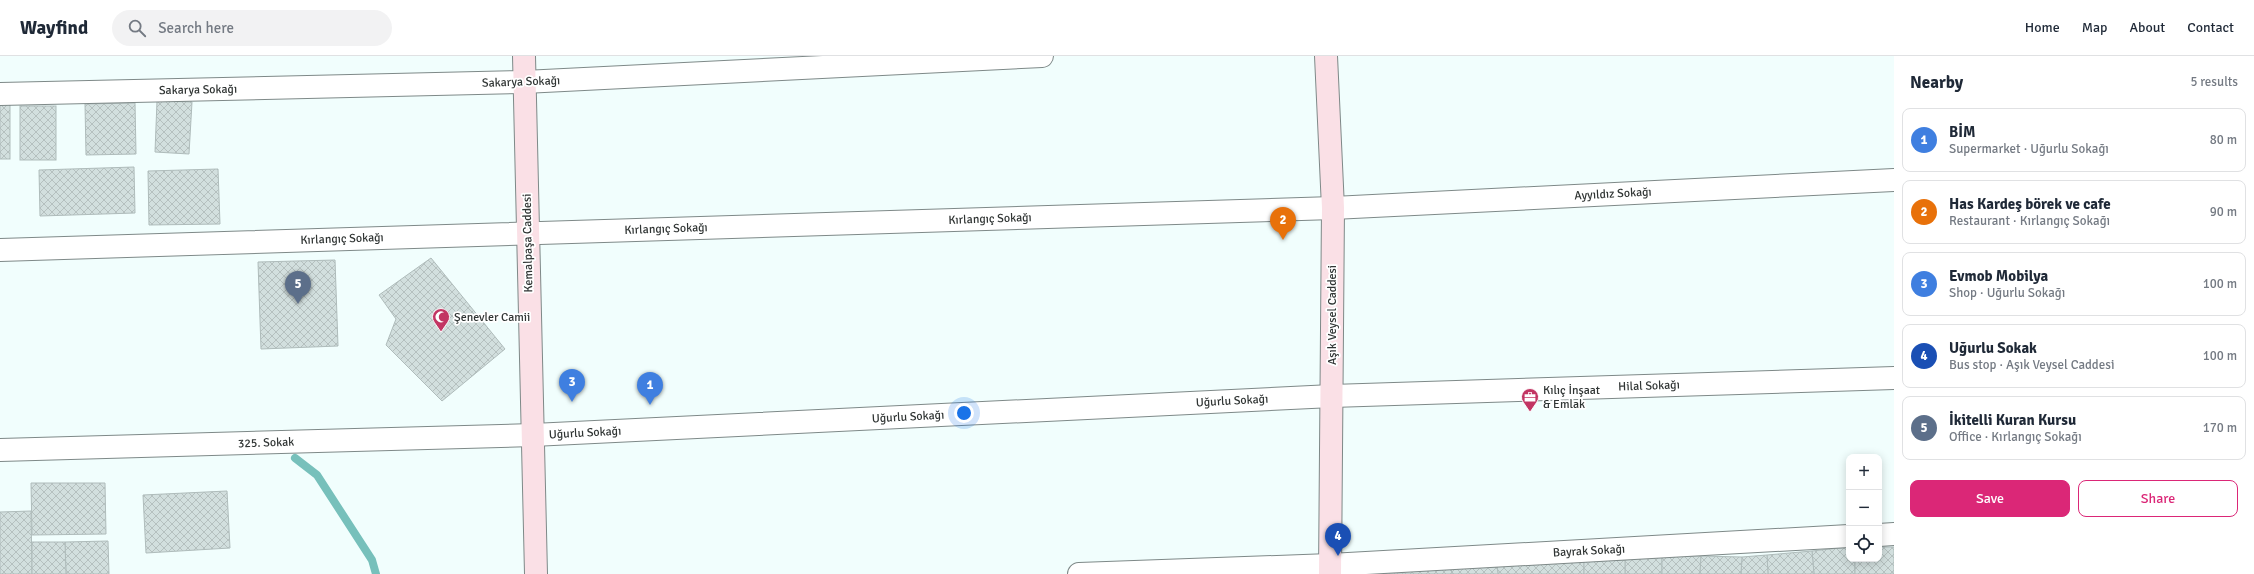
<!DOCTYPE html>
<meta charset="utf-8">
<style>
body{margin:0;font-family:Signika,sans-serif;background:#f2f2f3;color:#1f2937}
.controls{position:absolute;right:12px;bottom:12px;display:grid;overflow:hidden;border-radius:8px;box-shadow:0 2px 10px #0003}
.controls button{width:36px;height:36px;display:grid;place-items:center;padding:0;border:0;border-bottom:1px solid #e0e1e3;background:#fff;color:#1f2937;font:20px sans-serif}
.you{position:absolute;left:964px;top:357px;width:14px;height:14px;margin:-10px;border:3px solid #fff;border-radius:50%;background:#1a73e8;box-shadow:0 0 0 6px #1a73e833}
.badge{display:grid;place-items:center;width:26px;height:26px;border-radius:50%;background:#db2777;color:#fff;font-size:13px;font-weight:700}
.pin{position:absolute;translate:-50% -33px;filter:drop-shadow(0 1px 2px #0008)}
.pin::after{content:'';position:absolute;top:21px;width:14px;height:12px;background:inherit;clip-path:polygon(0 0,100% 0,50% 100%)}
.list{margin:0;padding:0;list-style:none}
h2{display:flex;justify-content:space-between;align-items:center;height:52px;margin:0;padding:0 16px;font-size:17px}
h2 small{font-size:13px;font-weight:400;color:#747a83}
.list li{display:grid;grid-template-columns:26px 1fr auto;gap:12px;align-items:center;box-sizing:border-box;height:64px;margin:0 8px 8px;padding:0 8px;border:1px solid #e0e1e3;border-radius:8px}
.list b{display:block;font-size:15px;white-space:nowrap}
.list p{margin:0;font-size:13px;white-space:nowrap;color:#747a83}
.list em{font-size:13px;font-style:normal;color:#747a83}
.actions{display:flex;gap:8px;padding:12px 16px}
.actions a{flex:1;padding:9px 0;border:1px solid #db2777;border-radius:8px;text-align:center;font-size:14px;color:#db2777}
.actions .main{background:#db2777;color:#fff}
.icon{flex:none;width:22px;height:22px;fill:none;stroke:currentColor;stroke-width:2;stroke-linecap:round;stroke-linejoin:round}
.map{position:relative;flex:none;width:1894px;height:518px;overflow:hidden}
header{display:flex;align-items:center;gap:24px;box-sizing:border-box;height:56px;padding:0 20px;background:#fff;border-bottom:1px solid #e0e1e3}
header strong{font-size:19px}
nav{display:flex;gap:22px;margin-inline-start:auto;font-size:14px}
.search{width:280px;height:36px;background:#f2f2f3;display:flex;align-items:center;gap:10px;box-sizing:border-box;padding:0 14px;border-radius:22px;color:#747a83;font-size:15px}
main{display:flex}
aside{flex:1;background:#fff}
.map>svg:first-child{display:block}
</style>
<header>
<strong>Wayfind</strong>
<div class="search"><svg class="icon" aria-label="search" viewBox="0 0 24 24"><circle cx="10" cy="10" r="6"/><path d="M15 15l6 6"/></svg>Search here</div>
<nav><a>Home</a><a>Map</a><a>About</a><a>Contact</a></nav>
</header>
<main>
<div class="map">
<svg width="1894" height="518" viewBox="0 0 1894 518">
<defs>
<pattern id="building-cross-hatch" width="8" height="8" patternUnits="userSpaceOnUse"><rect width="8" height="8" fill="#d2dfde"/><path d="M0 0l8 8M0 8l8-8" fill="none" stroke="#b5c0bf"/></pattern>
</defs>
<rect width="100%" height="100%" fill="#f1fefd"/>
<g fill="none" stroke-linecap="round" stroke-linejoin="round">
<path stroke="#77c0bb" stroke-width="8" d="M295,402L317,419L372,504L376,518"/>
</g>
<g fill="url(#building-cross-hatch)" stroke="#afbcbb">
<path d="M157,45L192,46L189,98L155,96Z"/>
<path d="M135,47L136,98L86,99L85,48Z"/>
<rect x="0" y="48" width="10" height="55"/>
<rect x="20" y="50" width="36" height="54"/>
<path d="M134,111L135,157L40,160L39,114Z"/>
<path d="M218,113L220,168L149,169L148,115Z"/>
<path d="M431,202L505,293L442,345L386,289L396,263L379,239Z"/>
<path d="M335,204L338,290L261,293L258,206Z"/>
<path d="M31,427H105L106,478L32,479Z"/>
<path d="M227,435L230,492L146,497L143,439Z"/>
<path d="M31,455L32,518H0V456Z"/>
<path d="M108,485L109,518H66L65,486Z"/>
<path d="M32,486H65L66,518H32Z"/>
<path d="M1849,491V503H1855V518H1814L1812,495Z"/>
<path d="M1879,491H1894V518H1855V503H1879Z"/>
<path d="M1812,495L1814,518H1768L1767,499Z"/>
<path d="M1662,499V518H1625V504Z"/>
<path d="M1662,499L1701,500L1700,518H1662Z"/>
<path d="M1767,499L1768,518H1741L1742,501Z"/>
<path d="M1701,500L1742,501L1741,518H1700Z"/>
<path d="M1584,504V518H1498L1497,508Z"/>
<rect x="1584" y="504" width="41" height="14"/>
<path d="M1497,508L1498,518H1452L1451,511Z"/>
<path d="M1451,511L1452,518H1381V516Z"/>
</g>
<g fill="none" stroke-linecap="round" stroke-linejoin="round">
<defs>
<g id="minor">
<path d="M0,38L524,26L1042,0"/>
<path d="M0,194L1333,152L1894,124"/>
<path d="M0,394L533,379L1332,340L1894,322"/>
<path d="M1879,479L1894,478"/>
<path d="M1079,518L1330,509L1849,480"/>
</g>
<g id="secondary">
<path d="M524,0L536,518"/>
<path d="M1326,0L1333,152L1330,518"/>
</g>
</defs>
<use href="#minor" stroke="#7e8988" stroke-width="24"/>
<use href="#secondary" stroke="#7e8988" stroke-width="24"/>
<use href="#minor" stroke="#fff" stroke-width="22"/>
<use href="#secondary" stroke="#fae0e6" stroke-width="22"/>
</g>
<defs>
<symbol id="mosque-pin" viewBox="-11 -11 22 30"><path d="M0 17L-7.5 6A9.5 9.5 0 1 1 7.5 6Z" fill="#c23563" stroke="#fff"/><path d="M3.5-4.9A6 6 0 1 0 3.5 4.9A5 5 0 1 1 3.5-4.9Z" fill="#fff"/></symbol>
<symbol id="office-pin" viewBox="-11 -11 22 30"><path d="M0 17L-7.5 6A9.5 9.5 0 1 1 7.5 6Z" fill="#c23563" stroke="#fff"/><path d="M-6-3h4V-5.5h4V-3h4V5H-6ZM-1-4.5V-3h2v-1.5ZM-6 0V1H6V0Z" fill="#fff"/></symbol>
</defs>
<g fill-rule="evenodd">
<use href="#mosque-pin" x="431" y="251" width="20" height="27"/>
<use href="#office-pin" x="1520" y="331" width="20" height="27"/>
</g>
<g text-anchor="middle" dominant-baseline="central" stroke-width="3.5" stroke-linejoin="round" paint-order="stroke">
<g font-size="12" fill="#303534" stroke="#fff">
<text transform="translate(521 26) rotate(-2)">Sakarya Sokağı</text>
<text transform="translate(198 34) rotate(-1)">Sakarya Sokağı</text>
<text transform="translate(1613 138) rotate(-3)">Ayyıldız Sokağı</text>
<text transform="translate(990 163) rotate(-2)">Kırlangıç Sokağı</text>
<text transform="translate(666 173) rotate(-2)">Kırlangıç Sokağı</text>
<text transform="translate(342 183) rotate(-2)">Kırlangıç Sokağı</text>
<text transform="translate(528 187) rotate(-91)">Kemalpaşa Caddesi</text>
<text transform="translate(1332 259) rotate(-90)">Aşık Veysel Caddesi</text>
<text transform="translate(1649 330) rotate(-2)">Hilal Sokağı</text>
<text transform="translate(1232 345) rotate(-3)">Uğurlu Sokağı</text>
<text transform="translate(908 361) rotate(-3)">Uğurlu Sokağı</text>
<text transform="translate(585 377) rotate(-3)">Uğurlu Sokağı</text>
<text transform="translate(266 387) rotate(-2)">325. Sokak</text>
<text transform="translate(1589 495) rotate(-3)">Bayrak Sokağı</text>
</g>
<g font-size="12" fill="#303534" stroke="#fff" text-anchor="start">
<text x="454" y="261">Şenevler Camii</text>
<text x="1543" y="334">Kılıç İnşaat<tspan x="1543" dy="14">&amp; Emlak</tspan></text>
</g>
</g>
</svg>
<div class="controls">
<button>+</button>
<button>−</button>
<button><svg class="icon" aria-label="locate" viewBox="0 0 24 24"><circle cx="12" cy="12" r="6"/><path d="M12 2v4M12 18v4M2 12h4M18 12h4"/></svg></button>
</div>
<div class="you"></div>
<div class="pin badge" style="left:650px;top:349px;background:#3f7fe0">1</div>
<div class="pin badge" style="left:1283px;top:184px;background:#e8710a">2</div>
<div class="pin badge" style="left:572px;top:346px;background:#3f7fe0">3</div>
<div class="pin badge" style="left:1338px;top:500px;background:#1a4fb4">4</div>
<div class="pin badge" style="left:298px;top:248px;background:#5c6f8a">5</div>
</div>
<aside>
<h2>Nearby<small>5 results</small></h2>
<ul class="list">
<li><span class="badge" style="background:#3f7fe0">1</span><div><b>BİM</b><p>Supermarket · Uğurlu Sokağı</p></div><em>80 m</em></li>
<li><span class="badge" style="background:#e8710a">2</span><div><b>Has Kardeş börek ve cafe</b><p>Restaurant · Kırlangıç Sokağı</p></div><em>90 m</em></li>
<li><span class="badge" style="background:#3f7fe0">3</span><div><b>Evmob Mobilya</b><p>Shop · Uğurlu Sokağı</p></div><em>100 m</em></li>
<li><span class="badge" style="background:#1a4fb4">4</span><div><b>Uğurlu Sokak</b><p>Bus stop · Aşık Veysel Caddesi</p></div><em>100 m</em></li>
<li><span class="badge" style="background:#5c6f8a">5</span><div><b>İkitelli Kuran Kursu</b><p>Office · Kırlangıç Sokağı</p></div><em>170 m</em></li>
</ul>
<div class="actions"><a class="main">Save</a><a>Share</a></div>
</aside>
</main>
